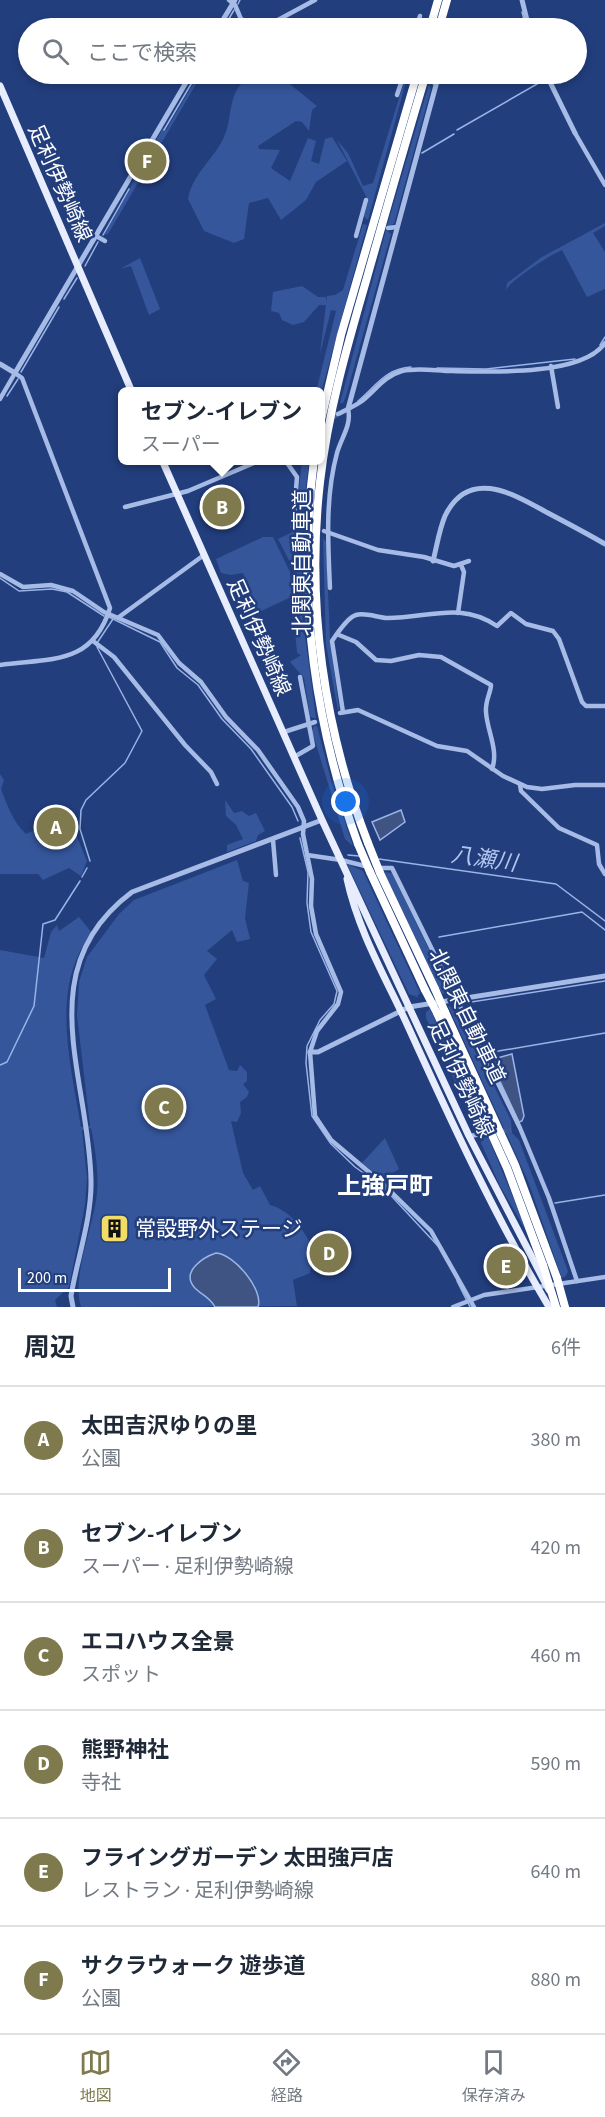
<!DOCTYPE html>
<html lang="ja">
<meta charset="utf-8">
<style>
body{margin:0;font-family:"Source Sans 3","Noto Sans JP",sans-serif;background:#f6f6f7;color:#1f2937}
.scale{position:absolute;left:18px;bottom:15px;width:153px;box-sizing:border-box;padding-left:6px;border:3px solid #fff;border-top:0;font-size:16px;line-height:21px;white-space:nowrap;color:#fff;-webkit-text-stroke:4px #223e7d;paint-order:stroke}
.you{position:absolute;left:346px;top:802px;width:21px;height:21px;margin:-15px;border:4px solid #fff;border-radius:50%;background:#1a73e8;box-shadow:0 0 0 9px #1a73e833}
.badge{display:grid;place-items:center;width:39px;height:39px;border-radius:50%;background:#7e7a4d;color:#fff;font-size:20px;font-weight:700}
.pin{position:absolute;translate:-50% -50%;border:3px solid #fff;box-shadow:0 2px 6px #0006}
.popup{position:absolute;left:118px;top:387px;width:207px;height:78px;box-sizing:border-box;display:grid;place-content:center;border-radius:9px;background:#fff;filter:drop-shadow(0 2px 4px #0005);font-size:20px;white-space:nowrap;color:#747a83}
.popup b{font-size:22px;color:#1f2937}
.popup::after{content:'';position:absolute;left:50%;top:100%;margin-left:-12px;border:12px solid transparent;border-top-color:#fff}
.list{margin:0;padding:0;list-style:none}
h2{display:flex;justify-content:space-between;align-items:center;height:78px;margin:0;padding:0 24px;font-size:26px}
h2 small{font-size:20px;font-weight:400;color:#747a83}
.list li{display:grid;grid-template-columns:39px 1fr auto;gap:18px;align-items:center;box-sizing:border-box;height:108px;padding:0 24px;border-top:2px solid #e0e1e3}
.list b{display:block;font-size:22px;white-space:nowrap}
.list p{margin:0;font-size:20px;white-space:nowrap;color:#747a83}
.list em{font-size:20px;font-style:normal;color:#747a83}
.icon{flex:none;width:33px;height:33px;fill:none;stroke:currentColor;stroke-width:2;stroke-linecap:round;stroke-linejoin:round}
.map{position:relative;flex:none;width:605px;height:1307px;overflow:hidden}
.search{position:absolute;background:#fff;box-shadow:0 3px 9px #0003;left:18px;right:18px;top:18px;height:66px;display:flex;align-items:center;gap:15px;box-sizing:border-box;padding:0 21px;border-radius:33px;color:#747a83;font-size:22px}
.sheet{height:726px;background:#fff}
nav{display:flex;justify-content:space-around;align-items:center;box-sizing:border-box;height:84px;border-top:2px solid #e0e1e3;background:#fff;font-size:16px;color:#747a83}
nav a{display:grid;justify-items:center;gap:3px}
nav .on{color:#7e7a4d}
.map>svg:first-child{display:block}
</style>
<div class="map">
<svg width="605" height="1307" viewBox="0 0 605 1307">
<rect width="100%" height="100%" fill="#223e7d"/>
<g fill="#35569b">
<path d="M199,74H202L108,234L104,235L163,128L166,130Z"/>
<path d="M253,74H283L291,85L317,106L312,110L309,131L302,122L296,121L258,146L259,149L280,150L271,168L290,181L308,138L316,141L311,161L319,164L325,139L332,137L347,161L316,182L306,200L281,220L268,198L249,203L244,239L234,243L204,231L188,199C192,176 210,162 221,143C236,118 223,92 253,74Z"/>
<path d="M407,78L368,220L366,219L364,216L368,200L337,140L348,153L363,186L373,183L404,82Z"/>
<path d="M429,84L431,89L394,224L389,226H387Z"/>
<path d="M605,223V226L593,233L605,252V289L587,297L562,250C550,255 511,280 506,290L507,283L542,257Z"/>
<path d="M363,224L367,225L321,393L316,392L336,311L331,310L320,354L327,296L335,295L343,290Z"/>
<path d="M386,230L391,234L346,396L343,403H340Z"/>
<path d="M140,258L160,309L149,315L131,266L120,269Z"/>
<path d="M302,286L318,297H326L327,305H319L304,322L293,325L282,320L279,313L271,311L273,292Z"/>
<path d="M302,461H309L302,521L296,514Z"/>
<path d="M299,529H302V613L316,718H313L310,717L304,678L290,662L301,655L297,653L292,600H295V572L278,539Z"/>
<path d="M263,537H273L290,572L291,597L251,616L242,595L247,584L243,573L231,575L221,573L216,559Z"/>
<path d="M323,538L326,542L330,639L339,708L338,711L326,645Z"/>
<path d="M314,726H317L332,784L353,846L345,839L312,731Z"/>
<path d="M0,774L4,780L1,789C7,805 13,822 26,834L39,828L48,817L60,821L69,818L87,861L81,876L69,868L43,880L38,874H0Z"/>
<path d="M225,800L234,813L242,811L249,816L256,813L265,831L258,835L256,841L227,852V845L243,839L236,825L226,816Z"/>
<path d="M237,860L243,881L249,883L245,918L250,939L237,942L232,930L207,951L217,959L204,975L216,999L205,1005L229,1070L237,1071L240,1065L247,1072V1081L243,1084L249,1092L247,1097L240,1102L241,1113L237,1122L231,1121L243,1173L253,1190L260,1186L270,1205C292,1211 303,1230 314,1249L310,1273L293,1280L297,1306L81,1307C71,1277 94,1225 97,1193C99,1172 95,1148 91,1128L82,1130L87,1178L85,1205L69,1287L55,1300L57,1307H0V950L44,958L51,932L57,925L59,931L79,917L92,933C49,986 71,1066 81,1127L90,1126L77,1015L79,982L87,957L119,914L134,900Z"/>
<path d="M347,864L363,871L420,993L417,996L420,998L409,994Z"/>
<path d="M384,872L392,873L446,985V993L443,994L440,990Z"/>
<path d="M448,1006L455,1008L511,1120L512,1133L519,1140L568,1271L566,1276L562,1278L560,1273L528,1181Z"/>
<path d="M430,1009L481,1120L529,1236L500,1186L481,1143C484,1132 483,1133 474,1124L426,1018V1012Z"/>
<path d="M385,1138L399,1169L382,1179L362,1163Z"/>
</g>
<g fill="#3f5483" stroke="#9ab4e7" stroke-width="1.5">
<path d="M401,810L405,822L380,840L372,822Z"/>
<path d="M512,1054L524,1116L522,1121L519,1122L490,1060Z"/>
<path d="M216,1253C234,1254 264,1290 258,1307H215C210,1297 201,1295 194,1287C181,1271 204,1257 216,1253Z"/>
</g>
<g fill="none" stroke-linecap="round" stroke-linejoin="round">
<g stroke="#9ab4e7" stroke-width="1.5">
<path d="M238,4L240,0"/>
<path d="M522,12L526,28"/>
<path d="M227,22L234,10"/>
<path d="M164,130L197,74"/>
<path d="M457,130L544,80L542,74"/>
<path d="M422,153L454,134"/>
<path d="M103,235L129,189"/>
<path d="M85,266L98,242"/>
<path d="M64,299L77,278"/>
<path d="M600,345L605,337"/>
<path d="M437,368L486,369L575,359"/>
<path d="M21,372L59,307"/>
<path d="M7,396L18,379"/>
<path d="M358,401C375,387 386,368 411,367"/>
<path d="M0,578L19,591L52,589L67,592L104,616"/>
<path d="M109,617L160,642L177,668L198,685L222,719L251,749L292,807L298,821"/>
<path d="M97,643L113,619"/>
<path d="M300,838L308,872L307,903L311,932L337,991L334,1004L320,1020L307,1046L306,1063L312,1116L331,1144L355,1167L383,1187L437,1245"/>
<path d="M348,855L359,856"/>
<path d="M379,859L556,884L605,921"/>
<path d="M90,861L80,829L81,810L86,800L125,763L142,731L97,647"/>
<path d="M82,877L87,868"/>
<path d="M439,937L582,912L605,930"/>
<path d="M471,1002L605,981"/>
<path d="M487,1053L605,1033"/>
<path d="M0,1065L7,1062L34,1006L43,924L55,920L80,881"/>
<path d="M555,1203L605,1195"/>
<path d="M457,1281L470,1307"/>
</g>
<path stroke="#435b90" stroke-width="4.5" stroke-dasharray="4.5 2" stroke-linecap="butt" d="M483,1134L511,1130"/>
<path stroke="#435b90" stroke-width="5" stroke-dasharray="5 2.5" stroke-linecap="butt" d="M321,425L338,414"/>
<g stroke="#a6bbe6" stroke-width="4.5">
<path d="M229,0L235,5L241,19L257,28"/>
<path d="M263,28L315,0"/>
<path d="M416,28L420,16"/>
<path d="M430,81L436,83"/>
<path d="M397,95L404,74"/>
<path d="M575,133L605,185"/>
<path d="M388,228L397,227"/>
<path d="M96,236L105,241"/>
<path d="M356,236L366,200"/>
<path d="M551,366L558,407"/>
<path d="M0,399L15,373L22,378L110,608C92,666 50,658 0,665"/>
<path d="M338,414C346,410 355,406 362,401C376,390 384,376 402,371C418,367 437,371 452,371C490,372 582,376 605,343"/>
<path d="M285,460L297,477L293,527"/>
<path d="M125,507L188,491L261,460"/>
<path d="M324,531L378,550L424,557L454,566L469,561"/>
<path d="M0,574L23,587L51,585L73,591L104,612L158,635L179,663L201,682L226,717L258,750L298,807L304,821L303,834L312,879L311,906L316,934L341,992L338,1004L317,1031L310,1052L315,1116L331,1140L382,1183L431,1231L474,1307"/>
<path d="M330,588C328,544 325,497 337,453C341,438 352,425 348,409"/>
<path d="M458,613L464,572L461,565"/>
<path d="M119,617L204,555"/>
<path d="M339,635L356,642L376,660L391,661L419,655L441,657L491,685C491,692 485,701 486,712C487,731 499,750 492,769"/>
<path d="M93,641L114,657L185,745L211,772L217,784"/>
<path d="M343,712L332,641C336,635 348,617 356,615C365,612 379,618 388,618C428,618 461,601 497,626L511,613L526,624L553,631L559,639L582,702L586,706H605"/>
<path d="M340,713L358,710L437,746L467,751L503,776L527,787L542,789L575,785H605"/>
<path d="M284,732L315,722"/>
<path d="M294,757L313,746L300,677"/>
<path d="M520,785L521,791L559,828L597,845L599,864L605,874"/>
<path d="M273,840L276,875"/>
<path d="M307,855L341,860L369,867"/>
<path d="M377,868H392L394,872L520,1128L549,1198L577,1281"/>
<path d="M469,1136L483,1134"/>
<path d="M453,1307L484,1295L605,1277"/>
</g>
<g stroke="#a6bbe6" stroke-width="5">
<path d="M522,0L529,28"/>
<path d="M218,28L235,0"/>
<path d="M546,74L575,133"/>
<path d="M0,364L15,373L191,74"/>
<path d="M348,409L439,74"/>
<path d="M433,561C437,546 439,530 445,516C469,466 515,495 548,513C567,523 586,533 605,544"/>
<path d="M310,1052H318L409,1007L605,976"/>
<path d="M73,1307L71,1296C77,1259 92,1218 91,1180C89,1077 29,969 132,892L322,820"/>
</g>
<g stroke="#e7edfd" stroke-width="7">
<path d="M0,86L132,392"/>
<path d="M162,460L322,820L469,1136L549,1290"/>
<path d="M347,879C358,930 384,975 406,1022C450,1119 494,1215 549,1307"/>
</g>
<g stroke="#fff" stroke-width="8">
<path d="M430,28L438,0"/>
<path d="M439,28L447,0"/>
<path d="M321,420L341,335L417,74"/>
<path d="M314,460C297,592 313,720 358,844"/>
<path d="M368,843C324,729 306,605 320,482C328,411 348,343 368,274C387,207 406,140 426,74"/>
<path d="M370,872L425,990"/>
<path d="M380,873L435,989"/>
<path d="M445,1012L515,1165L557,1278"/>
<path d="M437,1013L507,1168L543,1265"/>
</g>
<g stroke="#fff" stroke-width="8">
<path d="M368,843L380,873"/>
<path d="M358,844L370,872"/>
<path d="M435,989L445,1012"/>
<path d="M425,990L437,1013"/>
<path d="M543,1265L556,1307"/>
<path d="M557,1278L565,1307"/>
</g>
</g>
<defs>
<symbol id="building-square" viewBox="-11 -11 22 22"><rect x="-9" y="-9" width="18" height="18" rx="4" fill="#f2dc68" stroke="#223e7d"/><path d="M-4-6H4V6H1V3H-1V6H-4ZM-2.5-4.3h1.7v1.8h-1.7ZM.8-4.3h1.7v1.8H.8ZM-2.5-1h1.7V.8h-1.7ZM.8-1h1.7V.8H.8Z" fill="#111"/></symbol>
</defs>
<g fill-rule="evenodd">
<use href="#building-square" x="98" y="1212" width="33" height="33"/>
</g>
<g text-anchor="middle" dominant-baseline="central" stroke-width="5" stroke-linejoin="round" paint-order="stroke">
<g font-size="21" fill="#fff" stroke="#223e7d">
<text transform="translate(60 183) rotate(66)">足利伊勢崎線</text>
<text transform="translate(302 563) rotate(-90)">北関東自動車道</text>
<text transform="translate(259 637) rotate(66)">足利伊勢崎線</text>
<text transform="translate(467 1016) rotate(64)">北関東自動車道</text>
<text transform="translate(461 1079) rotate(65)">足利伊勢崎線</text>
</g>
<g font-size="21" fill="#fff" stroke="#223e7d" text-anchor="start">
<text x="135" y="1229">常設野外ステージ</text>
</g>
<g font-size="22" font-style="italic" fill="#b1c5ee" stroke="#223e7d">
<text transform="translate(484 859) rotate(8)">八瀬川</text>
</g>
<g font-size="24" font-weight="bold" fill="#fff" stroke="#223e7d">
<text x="385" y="1186">上強戸町</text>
</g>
</g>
</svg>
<div class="scale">200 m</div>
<div class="you"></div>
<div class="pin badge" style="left:56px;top:827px">A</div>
<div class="pin badge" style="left:222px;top:507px">B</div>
<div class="popup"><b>セブン-イレブン</b>スーパー</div>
<div class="pin badge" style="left:164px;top:1107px">C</div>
<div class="pin badge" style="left:329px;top:1253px">D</div>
<div class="pin badge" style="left:506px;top:1266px">E</div>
<div class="pin badge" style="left:147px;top:161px">F</div>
<div class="search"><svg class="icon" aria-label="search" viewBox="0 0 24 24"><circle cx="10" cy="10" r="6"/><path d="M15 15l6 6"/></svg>ここで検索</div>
</div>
<section class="sheet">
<h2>周辺<small>6件</small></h2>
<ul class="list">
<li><span class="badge">A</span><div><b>太田吉沢ゆりの里</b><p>公園</p></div><em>380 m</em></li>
<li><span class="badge">B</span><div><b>セブン-イレブン</b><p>スーパー · 足利伊勢崎線</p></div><em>420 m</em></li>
<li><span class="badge">C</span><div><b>エコハウス全景</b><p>スポット</p></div><em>460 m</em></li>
<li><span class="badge">D</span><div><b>熊野神社</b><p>寺社</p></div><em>590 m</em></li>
<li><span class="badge">E</span><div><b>フライングガーデン 太田強戸店</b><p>レストラン · 足利伊勢崎線</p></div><em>640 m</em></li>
<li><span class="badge">F</span><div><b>サクラウォーク 遊歩道</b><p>公園</p></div><em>880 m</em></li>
</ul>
</section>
<nav>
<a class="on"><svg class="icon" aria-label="map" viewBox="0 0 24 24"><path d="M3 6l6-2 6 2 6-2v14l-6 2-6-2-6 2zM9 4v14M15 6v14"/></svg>地図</a>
<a><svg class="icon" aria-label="directions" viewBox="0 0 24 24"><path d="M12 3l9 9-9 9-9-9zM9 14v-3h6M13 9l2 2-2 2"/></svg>経路</a>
<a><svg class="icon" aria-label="saved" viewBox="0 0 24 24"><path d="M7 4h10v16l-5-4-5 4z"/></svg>保存済み</a>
</nav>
